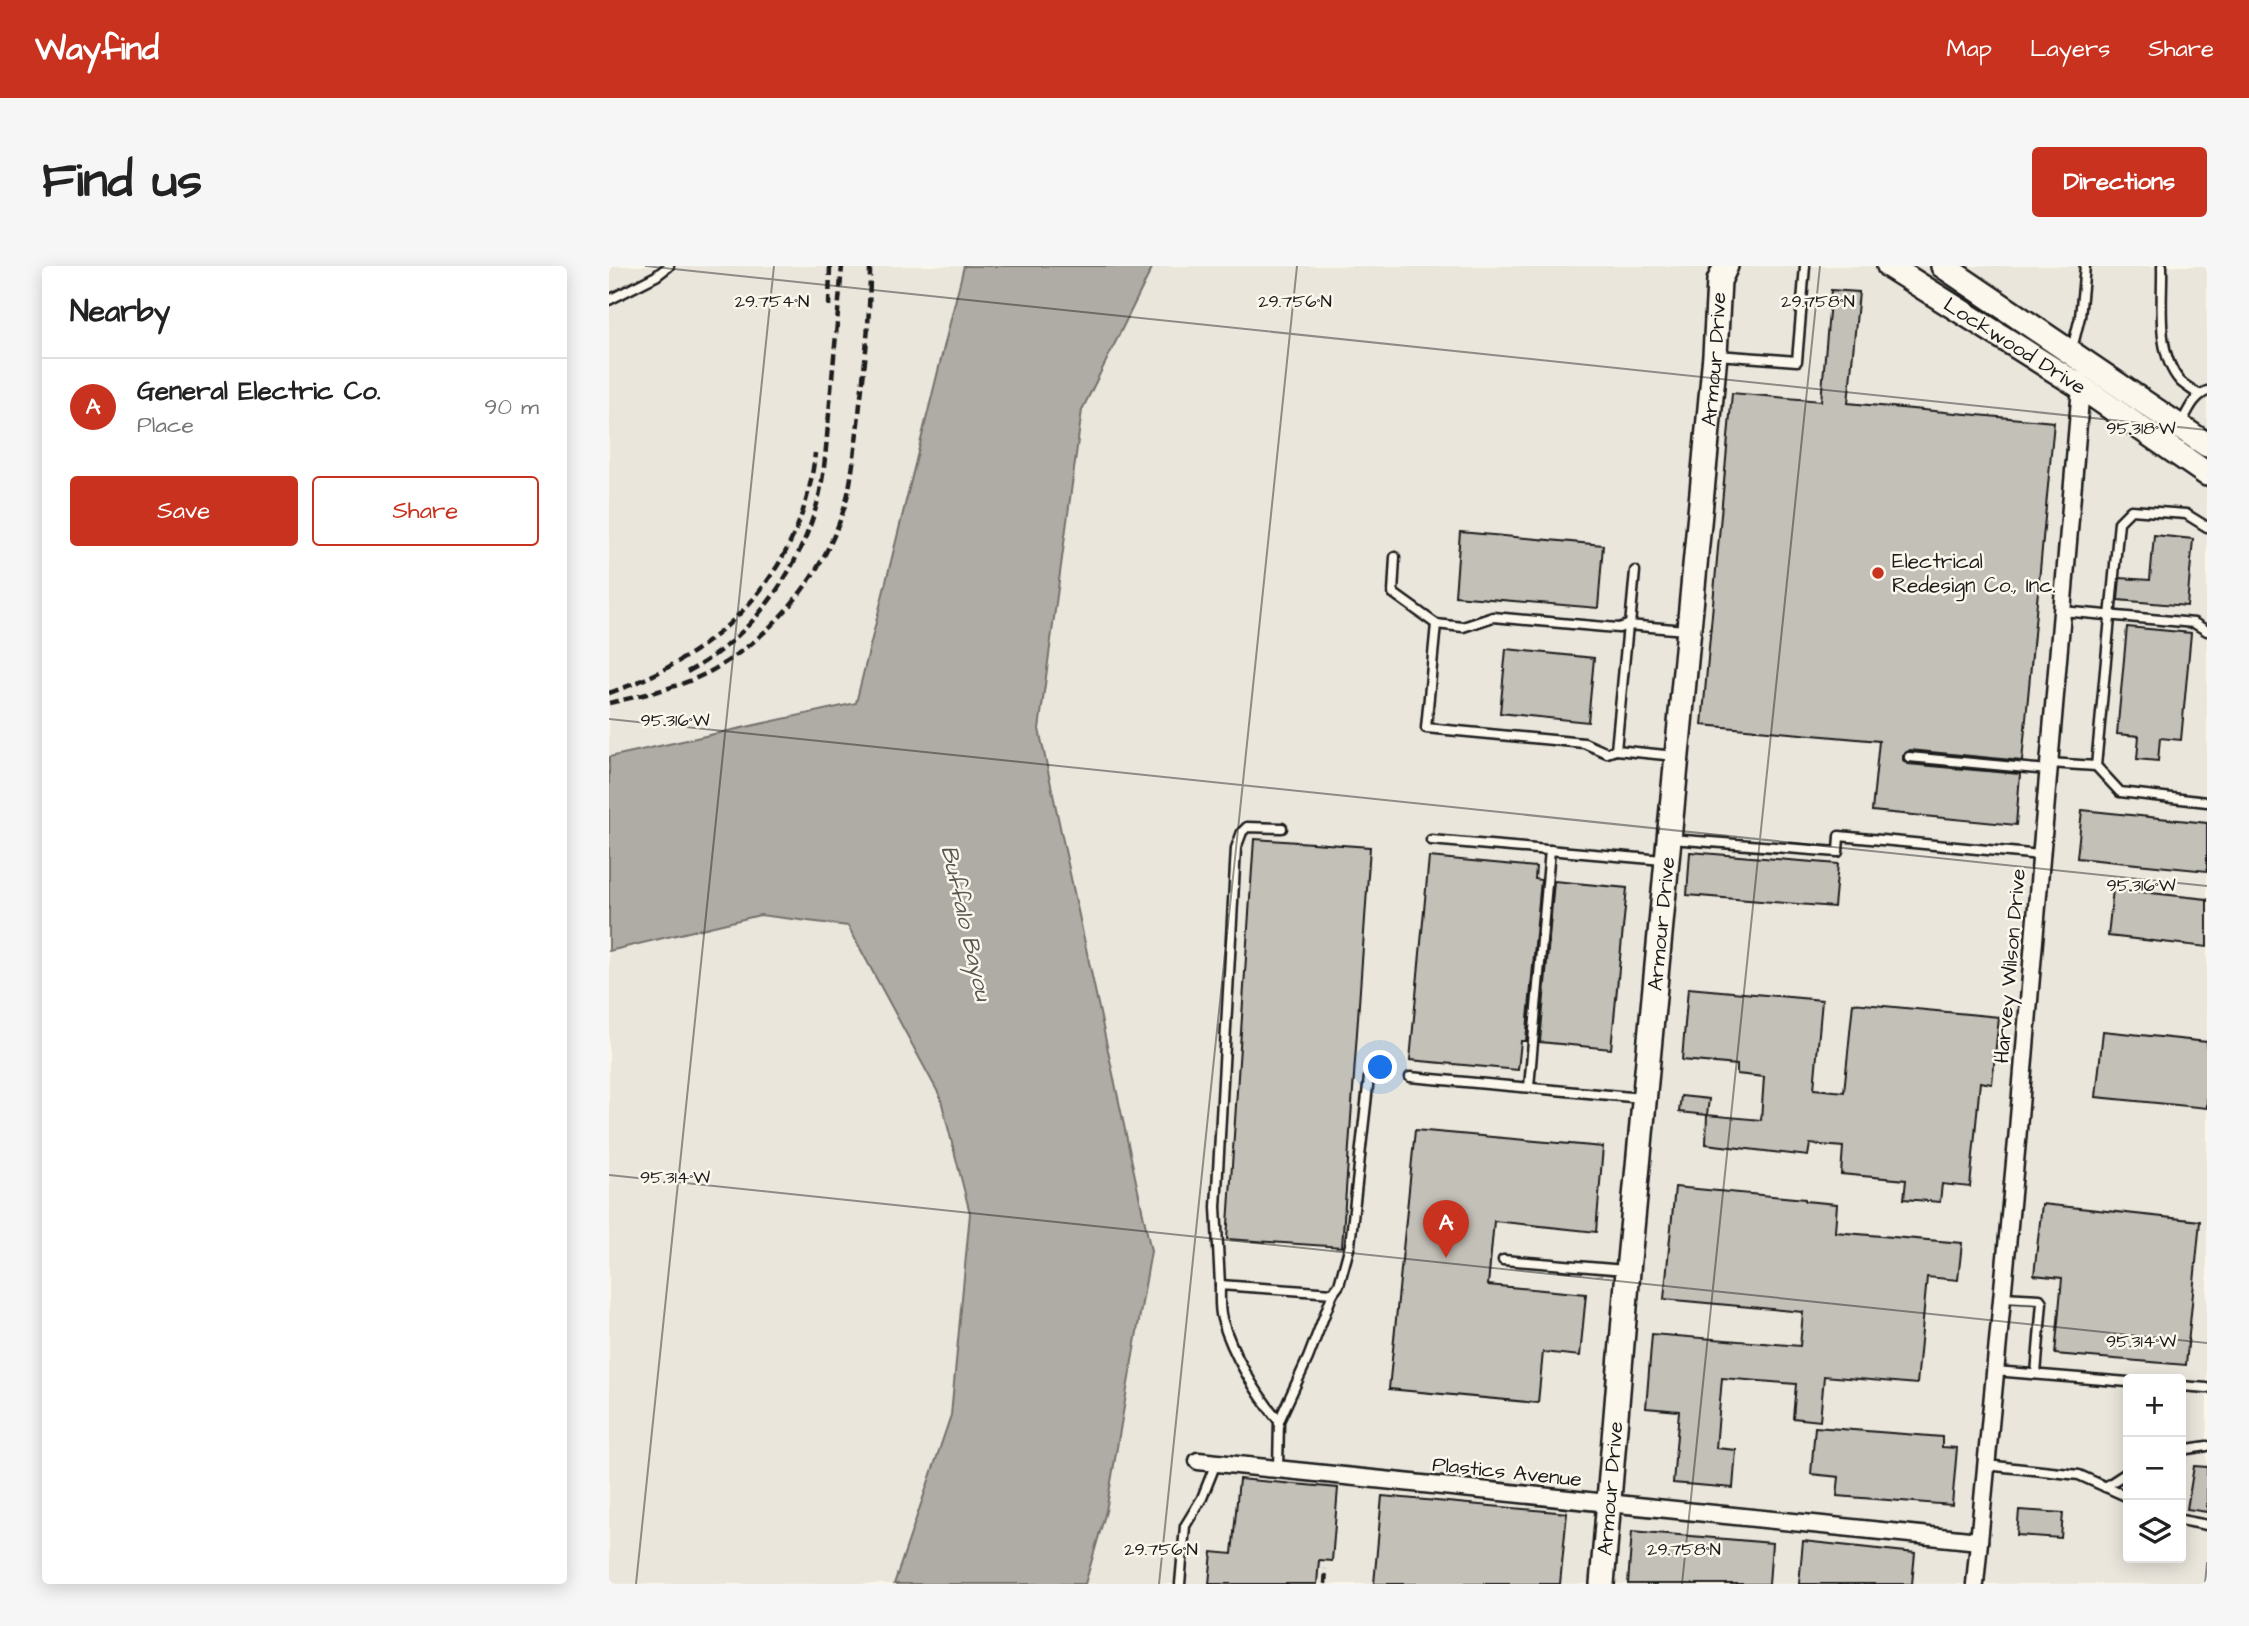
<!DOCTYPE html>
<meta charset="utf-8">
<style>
body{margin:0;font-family:"Architects Daughter",sans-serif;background:#f6f6f6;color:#222}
.controls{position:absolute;right:21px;bottom:21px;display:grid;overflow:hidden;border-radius:7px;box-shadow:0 4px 18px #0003}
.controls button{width:63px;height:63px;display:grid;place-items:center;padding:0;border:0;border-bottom:2px solid #e0e0e0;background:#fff;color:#222;font:35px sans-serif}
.you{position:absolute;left:772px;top:802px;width:24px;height:24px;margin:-18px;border:5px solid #fff;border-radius:50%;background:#1a73e8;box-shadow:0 0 0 10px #1a73e833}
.badge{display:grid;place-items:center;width:46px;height:46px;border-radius:50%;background:#c8321e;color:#fff;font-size:23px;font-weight:700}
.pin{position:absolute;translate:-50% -58px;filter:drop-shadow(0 2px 4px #0008)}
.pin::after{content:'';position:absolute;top:37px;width:24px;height:21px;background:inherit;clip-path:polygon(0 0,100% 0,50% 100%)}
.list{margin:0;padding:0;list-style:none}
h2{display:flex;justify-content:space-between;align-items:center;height:91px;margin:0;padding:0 28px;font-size:30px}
h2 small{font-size:23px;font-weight:400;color:#767676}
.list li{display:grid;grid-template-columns:46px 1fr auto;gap:21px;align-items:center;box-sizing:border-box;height:98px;padding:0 28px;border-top:2px solid #e0e0e0}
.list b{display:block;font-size:26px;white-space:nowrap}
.list p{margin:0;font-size:23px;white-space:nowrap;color:#767676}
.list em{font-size:23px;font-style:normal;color:#767676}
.actions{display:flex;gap:14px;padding:21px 28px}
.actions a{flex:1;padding:16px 0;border:2px solid #c8321e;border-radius:7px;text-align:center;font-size:24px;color:#c8321e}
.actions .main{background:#c8321e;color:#fff}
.icon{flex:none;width:38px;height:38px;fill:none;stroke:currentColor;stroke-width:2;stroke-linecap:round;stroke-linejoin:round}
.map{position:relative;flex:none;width:1598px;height:1318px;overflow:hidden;border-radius:7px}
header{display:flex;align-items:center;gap:42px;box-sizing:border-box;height:98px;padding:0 35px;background:#c8321e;color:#fff}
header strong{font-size:33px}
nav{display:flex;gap:38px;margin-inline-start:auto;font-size:24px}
.intro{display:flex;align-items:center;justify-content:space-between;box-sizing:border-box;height:168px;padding:0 42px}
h1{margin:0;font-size:49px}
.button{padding:18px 32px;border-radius:7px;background:#c8321e;color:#fff;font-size:24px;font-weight:700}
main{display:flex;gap:42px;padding:0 42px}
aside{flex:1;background:#fff;border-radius:7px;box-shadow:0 4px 18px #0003}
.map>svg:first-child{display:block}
</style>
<header>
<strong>Wayfind</strong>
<nav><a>Map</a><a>Layers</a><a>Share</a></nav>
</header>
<div class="intro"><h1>Find us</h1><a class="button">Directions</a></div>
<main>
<aside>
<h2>Nearby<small></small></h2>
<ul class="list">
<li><span class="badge">A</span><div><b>General Electric Co.</b><p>Place</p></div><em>90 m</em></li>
</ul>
<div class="actions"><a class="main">Save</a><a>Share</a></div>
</aside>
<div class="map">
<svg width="1598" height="1318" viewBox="0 0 1598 1318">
<rect width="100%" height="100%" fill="#fbf7ec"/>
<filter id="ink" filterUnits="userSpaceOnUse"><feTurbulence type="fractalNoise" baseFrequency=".0143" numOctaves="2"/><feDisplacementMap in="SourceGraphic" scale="14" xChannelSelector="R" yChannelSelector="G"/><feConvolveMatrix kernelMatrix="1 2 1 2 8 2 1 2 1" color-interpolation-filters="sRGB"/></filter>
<g filter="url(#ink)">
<g fill="#eae6dc" fill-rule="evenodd">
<path d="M0,0H365L349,24L247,437L0,491Z"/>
<path d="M542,0H1598V1318H476L497,1245L430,463L473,144ZM1519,1113H1572V1292H1519Z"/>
<path d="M151,649L239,660L331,830L361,947L342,1149L285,1318H0V685Z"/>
</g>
<path fill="#afaca5" stroke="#74726e" stroke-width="2" d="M355,0H544L473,144L430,463L542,985L497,1245L476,1318H285L342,1149L361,947L331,830L239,660L151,649L0,685V491L247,437Z"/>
<g fill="#c3c0b8" stroke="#1c1c1c" stroke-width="2">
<path d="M1222,24L1250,26L1239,137L1445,156L1413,495L1301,484L1294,490V494L1299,498L1411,508L1407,559L1263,545L1270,475L1093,459L1123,127L1212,135Z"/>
<path d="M851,266L994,279L989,342L846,330Z"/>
<path d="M1545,269L1584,273L1578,340L1509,334L1511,312L1541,314Z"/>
<path d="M1518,361L1582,367L1572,474L1551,472L1549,495L1528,493L1530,470L1508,468Z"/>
<path d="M897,383L985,392L979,456L891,447Z"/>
<path d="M1473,544L1598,557V605L1468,592Z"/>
<path d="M645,573L761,581L733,981L618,973Z"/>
<path d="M1081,586L1229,598L1225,641L1078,629Z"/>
<path d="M820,591L927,601L926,613L932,614L917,775H912L909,804L801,794Z"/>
<path d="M945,615L1018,622L1002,783L931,776Z"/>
<path d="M1504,623L1598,633V681L1499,670Z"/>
<path d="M1079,722L1213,734L1205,823L1235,826L1244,737L1390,751L1383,818L1371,816L1361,921L1333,918L1331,936L1295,933L1297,914L1232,908L1234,881L1201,878L1199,890L1097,878L1098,849L1152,854L1155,811L1128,808V799L1073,794Z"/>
<path d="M1494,765L1598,776V842L1487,831Z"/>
<path d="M1072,830L1100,833L1098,849L1070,846Z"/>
<path d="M806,864L994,881L987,966L885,955L879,1019L977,1028L971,1090L934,1086L929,1137L780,1123Z"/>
<path d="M1066,921L1196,933V935L1228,938L1226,966L1353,977L1349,1014L1318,1011L1308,1118L1215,1110L1211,1155L1184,1152L1187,1118L1113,1112L1107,1182L1127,1184L1124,1222L1064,1217L1070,1145L1037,1142L1043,1068L1191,1080L1194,1046L1055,1033Z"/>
<path d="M1433,938L1591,955L1577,1099L1446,1088L1453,1012L1425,1009Z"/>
<path d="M1206,1161L1333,1171V1181L1348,1182L1343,1239L1228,1230L1230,1211L1202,1208Z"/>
<path d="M1585,1200L1598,1201V1246L1578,1243Z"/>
<path d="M630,1213L729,1222L723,1295L710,1294L708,1318H600L603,1286L623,1288Z"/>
<path d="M773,1230L958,1247L951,1318H765Z"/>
<path d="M1410,1244L1454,1247L1452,1272L1408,1269Z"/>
<path d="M1023,1265L1163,1277L1160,1318H1019Z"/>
<path d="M1194,1275L1306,1287L1303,1318H1190Z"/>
</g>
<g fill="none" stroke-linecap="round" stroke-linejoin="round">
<defs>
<g id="lane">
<path d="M1553,0C1554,35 1546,86 1571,115C1576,120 1584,124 1589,128"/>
<path d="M0,34L47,10L60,0"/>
<path d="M1463,83L1471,51L1476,0"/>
<path d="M1108,89L1188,95L1196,0"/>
<path d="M1572,158C1579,145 1584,131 1598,125"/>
<path d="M1598,261L1577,248L1522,244L1510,256L1487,500L1511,526L1598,536"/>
<path d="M786,291L784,327L827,358"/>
<path d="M1453,345L1585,357L1598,365"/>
<path d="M1021,359L1026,305"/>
<path d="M1007,484L998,487L975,477L817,462L827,358L854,361L884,351L996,361L1010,362L1019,359"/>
<path d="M1066,490L1007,484L1019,359L1076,364"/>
<path d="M1300,491L1439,504"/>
<path d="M1440,497L1487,500"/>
<path d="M1062,573L1229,586L1230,570L1432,589"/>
<path d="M822,574L1054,594"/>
<path d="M801,811L1033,832"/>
<path d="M920,821L941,584"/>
<path d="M894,994L1016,1004"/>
<path d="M611,1019L607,941L627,582L633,566L638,561L673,562"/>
<path d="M724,1027L730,1019L741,979L760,811"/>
<path d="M1393,1031L1431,1033L1433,1036L1427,1108"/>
<path d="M1386,1105L1519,1116"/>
<path d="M1572,1120L1598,1122"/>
<path d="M1572,1184L1598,1180"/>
<path d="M1377,1199L1470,1209L1519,1231"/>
<path d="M669,1203L670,1155C646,1126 624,1089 613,1053C610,1043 611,1030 611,1019L724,1027L699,1092L670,1155"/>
<path d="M1496,1221L1519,1206"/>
<path d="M1572,1254L1598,1259"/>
<path d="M571,1318L576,1260L593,1232L607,1197"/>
</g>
<g id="street">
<path d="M589,1195L1370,1275"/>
<path d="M1366,1318L1408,875L1464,217L1472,121L1470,114"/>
</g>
<g id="secondary">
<path id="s1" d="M1280,0L1472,121L1598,208"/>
<path d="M1334,0L1598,179"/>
<path id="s2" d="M993,1318L1019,1005L1106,89L1110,15L1117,0"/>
</g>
</defs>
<use href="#lane" stroke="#1c1c1c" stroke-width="13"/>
<use href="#street" stroke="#1c1c1c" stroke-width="21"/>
<use href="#secondary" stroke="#1c1c1c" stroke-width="28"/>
<use href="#lane" stroke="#fbf7ec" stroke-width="8"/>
<use href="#street" stroke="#fbf7ec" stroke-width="16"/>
<use href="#secondary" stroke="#fbf7ec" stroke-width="23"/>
<g stroke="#1c1c1c" stroke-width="4.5" stroke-dasharray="10 5" stroke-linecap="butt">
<path d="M220,40L221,0"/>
<path d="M78,406C142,372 189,307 208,238C216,209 217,178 220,148C224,99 229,49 233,0"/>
<path d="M0,427C110,390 194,307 206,187"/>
<path d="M0,437C34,429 70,422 102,405C168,368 224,299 240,223C245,195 248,167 251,138C257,91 261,48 261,0"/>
<path d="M716,1318L717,1303"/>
</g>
</g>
</g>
<path fill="none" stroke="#1c1c1c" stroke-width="2" stroke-opacity="0.45" d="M36,0L1598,164M0,453L1598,620M0,909L1598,1077M27,1318L165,0M550,1318L688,0M1073,1318L1211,0M1596,1318L1598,1296"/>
<circle fill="#c8321e" stroke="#fbf7ec" stroke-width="2.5" cx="1269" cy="307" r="7"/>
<g text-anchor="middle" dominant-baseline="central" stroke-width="5" stroke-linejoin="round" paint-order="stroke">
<g font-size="21" fill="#1c1c1c" stroke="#fbf7ec">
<text stroke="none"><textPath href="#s1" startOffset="149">Lockwood Drive</textPath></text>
<text stroke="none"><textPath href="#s2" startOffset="1230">Armour Drive</textPath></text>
<text stroke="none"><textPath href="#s2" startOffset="663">Armour Drive</textPath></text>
<text transform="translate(1401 700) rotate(-85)">Harvey Wilson Drive</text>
<text transform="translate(898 1206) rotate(6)">Plastics Avenue</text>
<text stroke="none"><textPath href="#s2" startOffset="96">Armour Drive</textPath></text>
</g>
<g font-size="21" fill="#1c1c1c" stroke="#fbf7ec" text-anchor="start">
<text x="1283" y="295">Electrical<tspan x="1283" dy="24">Redesign Co., Inc.</tspan></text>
</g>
<g font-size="23" font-style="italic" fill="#575653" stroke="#fbf7ec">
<text transform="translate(357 657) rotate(77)">Buffalo Bayou</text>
</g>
</g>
<g font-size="18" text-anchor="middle" fill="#1c1c1c" stroke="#fbf7ec" stroke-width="5" stroke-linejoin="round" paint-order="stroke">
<text x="163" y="41">29.754°N</text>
<text x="686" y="41">29.756°N</text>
<text x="1209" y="41">29.758°N</text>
<text x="1532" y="168">95.318°W</text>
<text x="66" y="460">95.316°W</text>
<text x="1532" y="625">95.316°W</text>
<text x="66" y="917">95.314°W</text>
<text x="1532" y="1081">95.314°W</text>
<text x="552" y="1289">29.756°N</text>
<text x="1075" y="1289">29.758°N</text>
</g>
</svg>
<div class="controls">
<button>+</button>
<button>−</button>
<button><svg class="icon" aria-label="layers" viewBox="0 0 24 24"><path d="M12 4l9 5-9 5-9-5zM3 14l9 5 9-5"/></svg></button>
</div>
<div class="you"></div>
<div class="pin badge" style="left:837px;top:992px">A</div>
</div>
</main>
